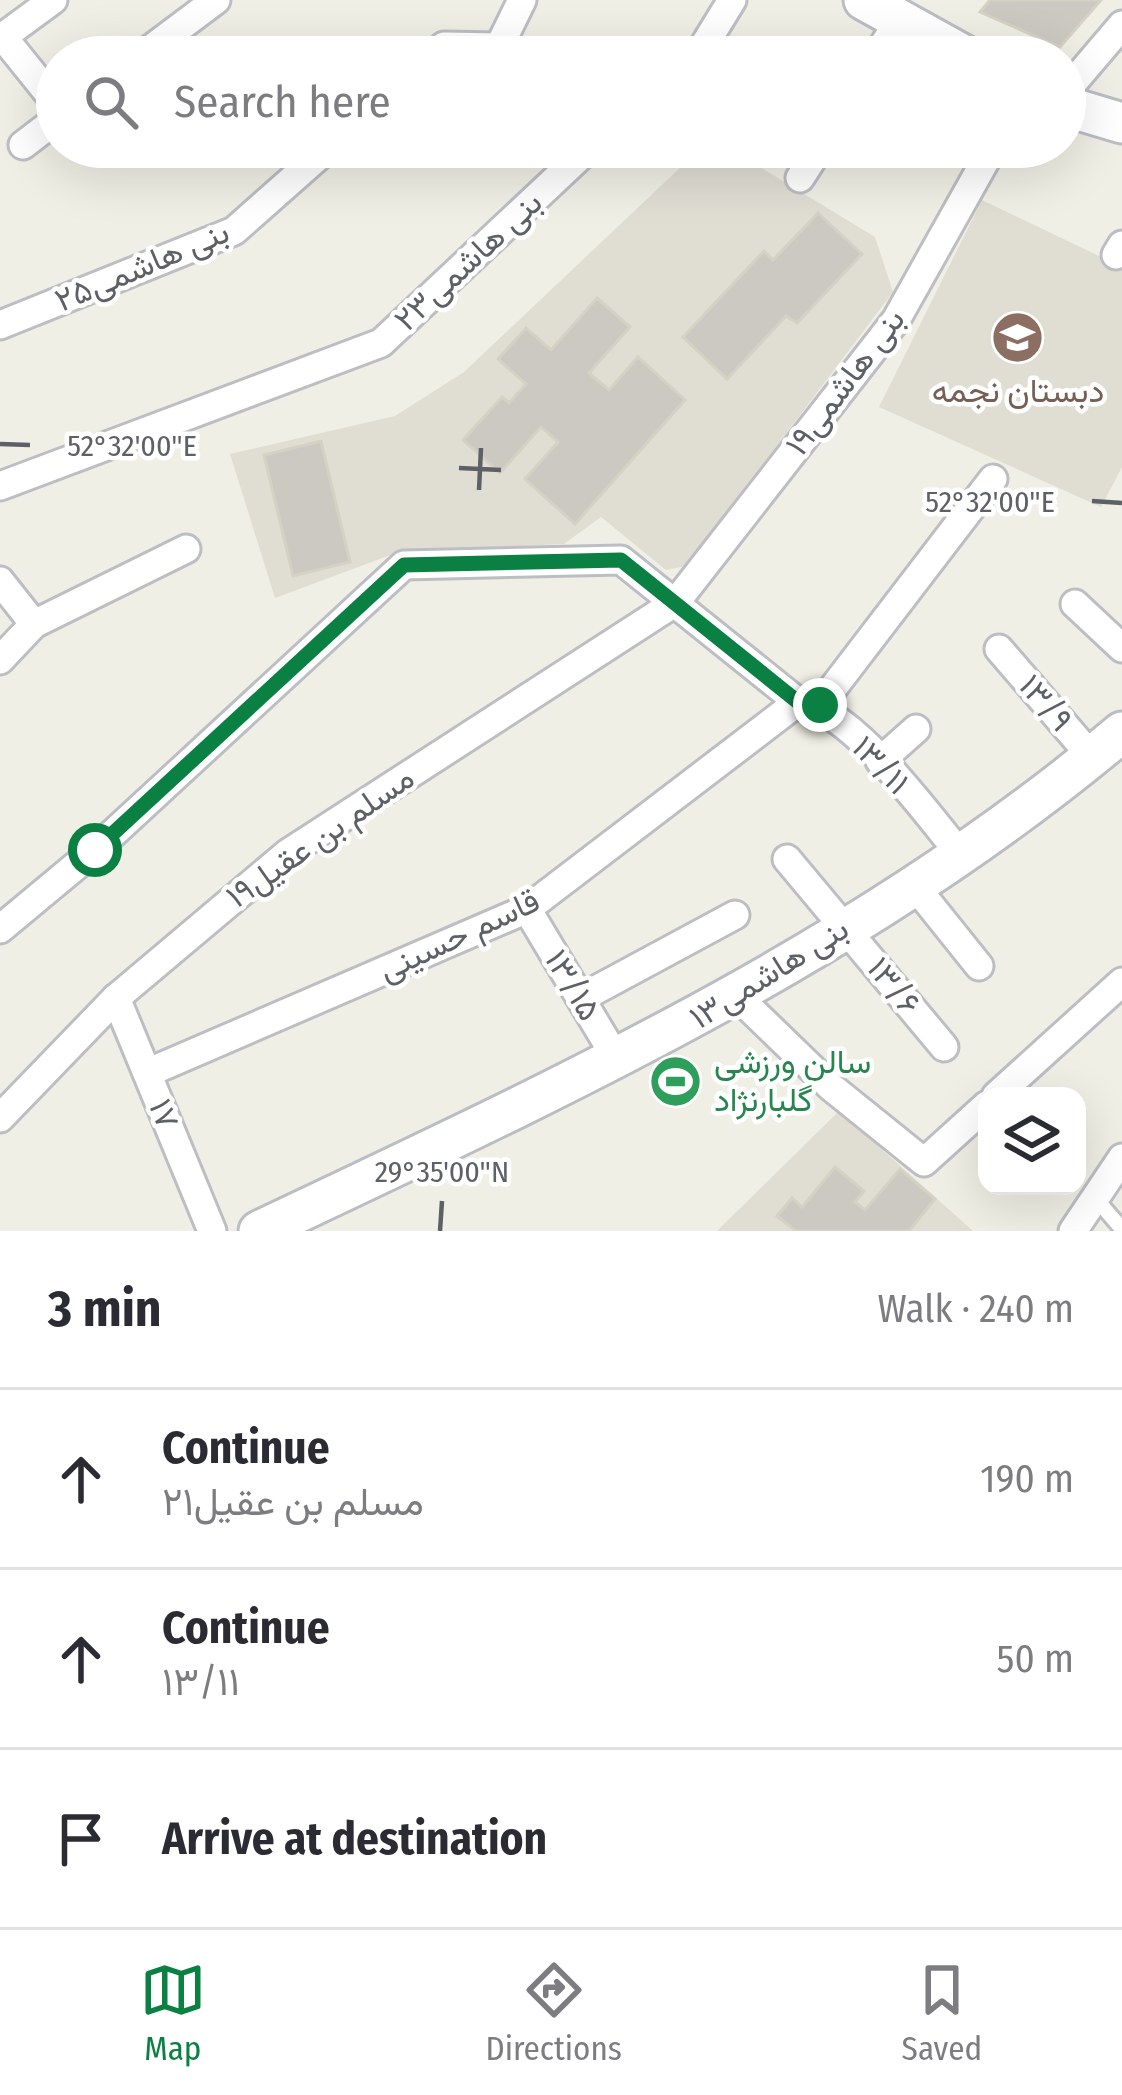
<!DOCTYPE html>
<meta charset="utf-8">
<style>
body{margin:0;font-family:"Fira Sans Condensed",Vazirmatn,sans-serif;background:#f2f2f3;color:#2b2b33}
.controls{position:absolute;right:36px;bottom:36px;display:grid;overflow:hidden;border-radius:24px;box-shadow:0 12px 48px #0002}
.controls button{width:108px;height:108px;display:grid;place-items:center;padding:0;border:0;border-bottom:3px solid #e1e1e2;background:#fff;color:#2b2b33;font:60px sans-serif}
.stop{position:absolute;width:36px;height:36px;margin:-27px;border:9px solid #0b8043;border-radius:50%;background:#fff}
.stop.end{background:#0b8043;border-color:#fff;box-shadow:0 3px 12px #0008}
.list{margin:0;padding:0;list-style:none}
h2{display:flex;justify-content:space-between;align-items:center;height:156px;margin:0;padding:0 48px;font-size:51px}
h2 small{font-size:39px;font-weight:400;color:#7c7c81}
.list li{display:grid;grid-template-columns:78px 1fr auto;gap:36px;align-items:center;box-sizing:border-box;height:180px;padding:0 48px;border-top:3px solid #e1e1e2}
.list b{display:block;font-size:45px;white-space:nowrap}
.list p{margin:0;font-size:39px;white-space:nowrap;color:#7c7c81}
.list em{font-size:39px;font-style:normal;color:#7c7c81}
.icon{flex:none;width:66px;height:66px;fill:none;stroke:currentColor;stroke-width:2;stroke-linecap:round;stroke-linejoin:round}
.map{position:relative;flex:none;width:1122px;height:1231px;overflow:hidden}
.search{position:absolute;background:#fff;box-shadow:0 12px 48px #0002;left:36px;right:36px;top:36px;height:132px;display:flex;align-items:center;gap:30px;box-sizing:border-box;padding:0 42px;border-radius:66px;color:#7c7c81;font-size:45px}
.sheet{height:696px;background:#fff}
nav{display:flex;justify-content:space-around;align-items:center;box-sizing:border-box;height:168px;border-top:3px solid #e1e1e2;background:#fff;font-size:33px;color:#7c7c81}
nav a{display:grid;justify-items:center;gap:6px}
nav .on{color:#0b8043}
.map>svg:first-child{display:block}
</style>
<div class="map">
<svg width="1122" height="1231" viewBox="0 0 1122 1231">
<rect width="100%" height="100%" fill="#f0efe5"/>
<g fill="#e0ded3">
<path d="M702,147H727L875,237L893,292L686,566L666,570L601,517L564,544L401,551L275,598L230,454L395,416L464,372Z"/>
<path d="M982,200L1122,267V467L1101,507L879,407Z"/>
<path d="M839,1111L973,1231H717Z"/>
</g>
<g fill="#cbc9c2" stroke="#d5d2c3" stroke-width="3">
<path d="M990,0H1101L1060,47L980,12Z"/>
<path d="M818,213L862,254L797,323L786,316L727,379L683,337L764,251L773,260Z"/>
<path d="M597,298L630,327L589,373L609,390L638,357L685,400L575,524L525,479L558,442L541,427L500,473L463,440L502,397L509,403L526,384L498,359L526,328L551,350Z"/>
<path d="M321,441L350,562L293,576L264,455Z"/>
<path d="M835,1167L864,1191L855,1202L865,1210L900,1169L935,1199L909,1231H796L777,1216L792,1198L802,1207Z"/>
</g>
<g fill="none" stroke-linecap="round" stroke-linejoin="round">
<defs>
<path id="lane" d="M1097,1200L1122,1229"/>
<g id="street">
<path d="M3,37L57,104"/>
<path d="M0,39L53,0"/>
<path d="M140,57L216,0"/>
<path d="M432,57L444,46L499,47L522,0"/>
<path d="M697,57L732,0"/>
<path d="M876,57L900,19"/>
<path d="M1065,92L1122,25"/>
<path d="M23,145L57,119"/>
<path d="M800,178L820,147"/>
<path d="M1116,255L1122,245"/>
<path d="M0,325L234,231L329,147"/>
<path d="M0,486L381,343L590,147"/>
<path d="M0,581L34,624"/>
<path d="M1075,604L1122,648"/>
<path d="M999,649L1092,757"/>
<path d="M0,660L34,624L186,549"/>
<path d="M820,705L993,479"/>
<path d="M880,761L916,729"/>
<path d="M787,859L944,1047"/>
<path d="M914,885L979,966"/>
<path d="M527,909L618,1061"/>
<path d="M0,929L95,850L404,565L621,560L798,702C853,710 925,812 962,856"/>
<path d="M738,997L831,1087L924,1162L987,1105"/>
<path d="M116,998L212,1231"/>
<path d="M581,998L735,915"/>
<path d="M147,1073L527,909L798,702"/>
<path d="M996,1096L1122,982"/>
<path d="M0,1118L116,998L288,853L676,602L896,320L993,147"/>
<path d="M1073,1231L1122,1158"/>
</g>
<g id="secondary">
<path d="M864,0L967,57"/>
<path d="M1065,106L1122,123"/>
<path d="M259,1231C561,1088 865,949 1122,732"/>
</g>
</defs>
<use href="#lane" stroke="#bdbec4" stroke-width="20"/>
<use href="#street" stroke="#bdbec4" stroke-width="33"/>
<use href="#secondary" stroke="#bbbdc4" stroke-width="45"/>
<use href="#lane" stroke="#fff" stroke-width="14"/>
<use href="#street" stroke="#fff" stroke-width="27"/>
<use href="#secondary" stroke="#fff" stroke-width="39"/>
</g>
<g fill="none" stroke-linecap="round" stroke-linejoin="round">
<path stroke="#0b8043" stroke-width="15" d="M95,850L404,565L621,560L798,702L820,705"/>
</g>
<path fill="none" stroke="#5d6066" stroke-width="4.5" d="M0,444L30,445M459,468L501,470M479,490L481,448M1092,501L1122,503M440,1231L442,1201"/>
<defs>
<symbol id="school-disc" viewBox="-11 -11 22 22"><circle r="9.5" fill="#8d6e63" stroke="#fff"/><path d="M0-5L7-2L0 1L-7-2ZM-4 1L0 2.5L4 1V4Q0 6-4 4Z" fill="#fff"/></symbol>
<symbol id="stadium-disc" viewBox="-11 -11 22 22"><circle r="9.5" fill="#2e9e5b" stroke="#fff"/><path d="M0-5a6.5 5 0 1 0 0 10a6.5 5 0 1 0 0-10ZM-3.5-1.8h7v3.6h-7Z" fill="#fff"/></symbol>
</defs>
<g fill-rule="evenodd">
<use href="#school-disc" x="988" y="308" width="59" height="59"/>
<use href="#stadium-disc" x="646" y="1052" width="59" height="59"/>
</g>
<g text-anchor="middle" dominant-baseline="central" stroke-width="9" stroke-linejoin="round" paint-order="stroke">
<g font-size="33" fill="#5d6066" stroke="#fff">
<text transform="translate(468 261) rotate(-43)">بنی هاشمی۲۳</text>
<text transform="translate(142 266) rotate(-23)">بنی هاشمی۲۵</text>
<text transform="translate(845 382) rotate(-53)">بنی هاشمی۱۹</text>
<text transform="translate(1046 703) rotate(49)">۱۳/۹</text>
<text transform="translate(881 765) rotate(46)">۱۳/۱۱</text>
<text transform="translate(320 837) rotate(-35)">مسلم بن عقیل۱۹</text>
<text transform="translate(459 935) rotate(-25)">قاسم حسینی</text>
<text transform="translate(769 973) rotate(-32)">بنی هاشمی۱۳</text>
<text transform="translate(573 985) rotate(59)">۱۳/۱۵</text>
<text transform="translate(894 986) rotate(51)">۱۳/۶</text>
<text transform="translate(164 1114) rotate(68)">۱۷</text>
</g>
<g font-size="33" fill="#785e54" stroke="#fff">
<text x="1018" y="391">دبستان نجمه</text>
</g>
<g font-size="33" fill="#27864d" stroke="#fff" text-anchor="start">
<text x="714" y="1062">سالن ورزشی<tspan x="714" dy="38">گلبارنژاد</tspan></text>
</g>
</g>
<g font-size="30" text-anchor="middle" fill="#5d6066" stroke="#fff" stroke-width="9" stroke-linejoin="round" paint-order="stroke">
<text x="132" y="456">52°32'00"E</text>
<text x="990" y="512">52°32'00"E</text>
<text x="442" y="1182">29°35'00"N</text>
</g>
</svg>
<div class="controls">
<button><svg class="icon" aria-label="layers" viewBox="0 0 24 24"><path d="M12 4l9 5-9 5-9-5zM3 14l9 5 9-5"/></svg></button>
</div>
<div class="stop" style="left:95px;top:850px"></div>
<div class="stop end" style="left:820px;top:705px"></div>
<div class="search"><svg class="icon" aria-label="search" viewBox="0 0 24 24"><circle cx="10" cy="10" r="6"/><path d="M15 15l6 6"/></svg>Search here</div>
</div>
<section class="sheet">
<h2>3 min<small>Walk · 240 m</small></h2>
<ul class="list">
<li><svg class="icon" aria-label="ahead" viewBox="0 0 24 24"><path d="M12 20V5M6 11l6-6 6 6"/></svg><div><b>Continue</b><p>مسلم بن عقیل۲۱</p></div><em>190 m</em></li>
<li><svg class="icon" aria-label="ahead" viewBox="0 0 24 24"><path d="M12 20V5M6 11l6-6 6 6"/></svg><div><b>Continue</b><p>۱۳/۱۱</p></div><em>50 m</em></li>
<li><svg class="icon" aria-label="arrive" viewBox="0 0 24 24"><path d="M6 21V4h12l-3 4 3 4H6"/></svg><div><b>Arrive at destination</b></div></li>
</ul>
</section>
<nav>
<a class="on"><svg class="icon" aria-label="map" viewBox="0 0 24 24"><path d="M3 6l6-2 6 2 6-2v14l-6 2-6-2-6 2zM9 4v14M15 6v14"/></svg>Map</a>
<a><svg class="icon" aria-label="directions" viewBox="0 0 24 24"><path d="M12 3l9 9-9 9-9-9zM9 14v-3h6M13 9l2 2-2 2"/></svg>Directions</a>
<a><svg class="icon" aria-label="saved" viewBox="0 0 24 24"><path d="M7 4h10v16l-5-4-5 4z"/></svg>Saved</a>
</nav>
